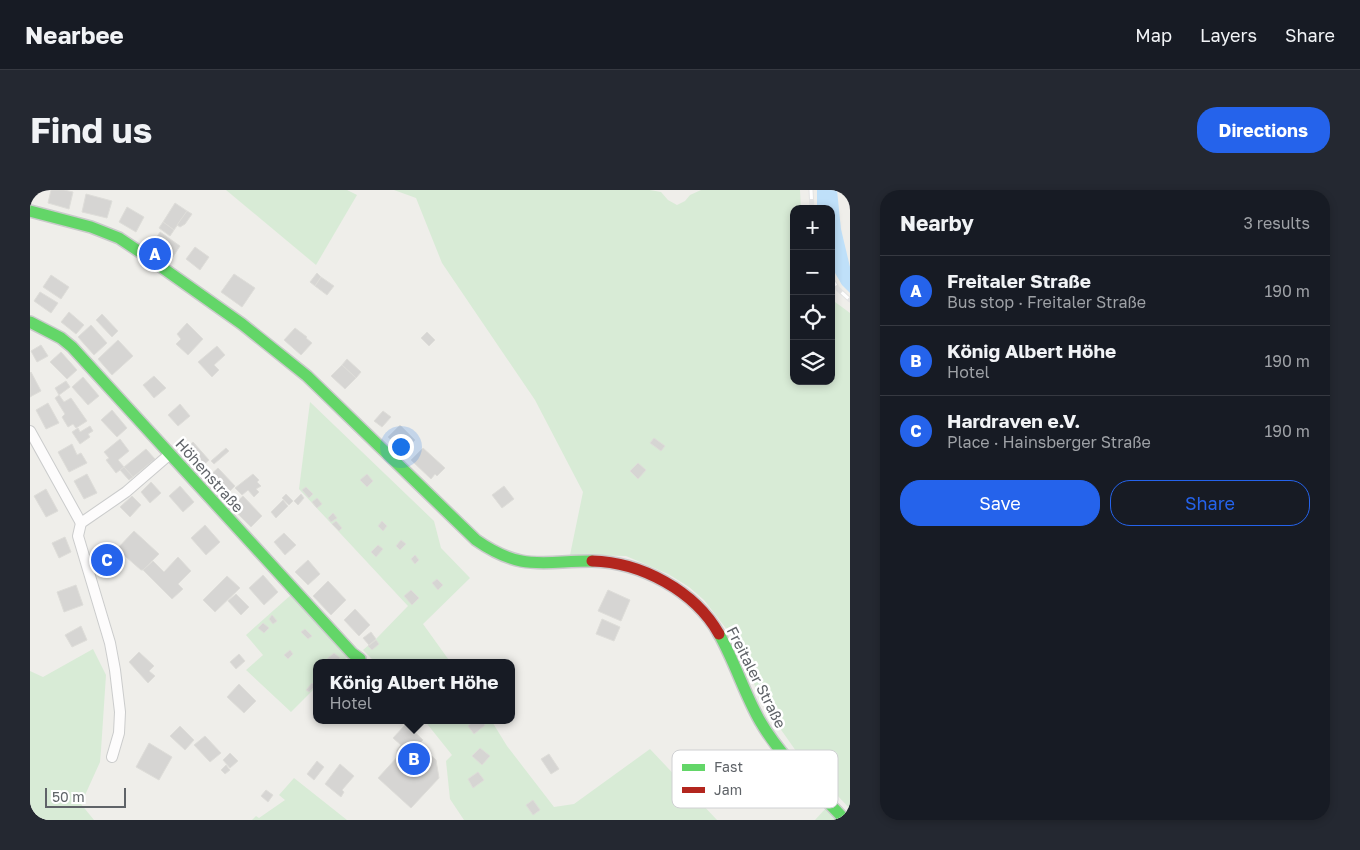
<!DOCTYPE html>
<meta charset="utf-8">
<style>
body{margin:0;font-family:"Golos Text",sans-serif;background:#242831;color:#f1f3f6}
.controls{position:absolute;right:15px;top:15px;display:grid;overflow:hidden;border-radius:10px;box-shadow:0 2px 8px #0003}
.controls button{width:45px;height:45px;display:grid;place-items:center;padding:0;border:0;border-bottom:1px solid #363941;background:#171b24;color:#f1f3f6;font:25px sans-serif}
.scale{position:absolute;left:15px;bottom:12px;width:81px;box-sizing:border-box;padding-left:5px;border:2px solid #5f6368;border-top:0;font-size:14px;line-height:18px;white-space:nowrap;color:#5f6368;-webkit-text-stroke:4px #fff;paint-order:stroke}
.you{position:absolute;left:370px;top:256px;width:18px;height:18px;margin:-12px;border:4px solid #fff;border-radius:50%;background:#1a73e8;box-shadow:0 0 0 8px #1a73e833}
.badge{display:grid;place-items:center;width:32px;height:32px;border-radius:50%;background:#2563eb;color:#fff;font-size:16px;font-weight:700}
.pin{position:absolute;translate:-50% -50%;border:2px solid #fff;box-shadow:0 1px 5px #0006}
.popup{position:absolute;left:283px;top:469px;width:202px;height:65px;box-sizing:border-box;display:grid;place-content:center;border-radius:10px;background:#171b24;filter:drop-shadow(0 1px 4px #0005);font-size:16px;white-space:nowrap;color:#9ea1a6}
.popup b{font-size:19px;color:#f1f3f6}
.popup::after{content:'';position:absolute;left:50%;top:100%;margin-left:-10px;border:10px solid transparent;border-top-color:#171b24}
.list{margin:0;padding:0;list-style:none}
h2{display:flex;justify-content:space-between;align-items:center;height:65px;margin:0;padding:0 20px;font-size:21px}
h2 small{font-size:16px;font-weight:400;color:#9ea1a6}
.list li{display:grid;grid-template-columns:32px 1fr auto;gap:15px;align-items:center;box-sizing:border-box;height:70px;padding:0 20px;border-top:1px solid #363941}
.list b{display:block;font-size:19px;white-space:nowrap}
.list p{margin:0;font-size:16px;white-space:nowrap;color:#9ea1a6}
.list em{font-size:16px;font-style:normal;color:#9ea1a6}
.actions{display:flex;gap:10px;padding:15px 20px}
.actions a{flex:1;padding:11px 0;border:1px solid #2563eb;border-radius:20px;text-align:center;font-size:18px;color:#2563eb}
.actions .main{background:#2563eb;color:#fff}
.icon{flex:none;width:28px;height:28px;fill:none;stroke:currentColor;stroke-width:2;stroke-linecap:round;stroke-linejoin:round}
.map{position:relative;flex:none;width:820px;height:630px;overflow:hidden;border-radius:20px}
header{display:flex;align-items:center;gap:30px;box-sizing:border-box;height:70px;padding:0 25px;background:#171b24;border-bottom:1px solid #363941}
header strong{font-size:24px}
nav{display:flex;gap:28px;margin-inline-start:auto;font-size:18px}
.intro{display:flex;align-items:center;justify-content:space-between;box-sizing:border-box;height:120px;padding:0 30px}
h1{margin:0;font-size:35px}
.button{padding:12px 22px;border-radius:20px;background:#2563eb;color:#fff;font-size:18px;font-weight:700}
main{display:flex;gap:30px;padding:0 30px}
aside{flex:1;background:#171b24;border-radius:20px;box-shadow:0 2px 8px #0003}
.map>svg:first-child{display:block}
</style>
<header>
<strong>Nearbee</strong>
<nav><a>Map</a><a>Layers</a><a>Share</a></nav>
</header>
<div class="intro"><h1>Find us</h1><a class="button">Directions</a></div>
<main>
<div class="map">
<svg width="820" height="630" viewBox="0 0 820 630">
<rect width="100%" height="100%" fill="#efeeea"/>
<g fill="#d8ebd6">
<path d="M196,0H317L327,5L286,75Z"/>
<path d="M364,0H620L631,2L638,10L647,15L655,11L660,5L671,0H770L771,19H764V191H801V109L820,123V619L766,561L735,517L701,445L674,410L659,397L638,384L596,366L540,365L553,302L505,210L412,73L386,8Z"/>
<path d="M280,212L404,331L411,358L440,388L393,434L421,473H346L333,460L346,449L378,416L269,299Z"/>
<path d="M262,404L317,467L311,473H286V497L261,522L216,480L233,465L216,445Z"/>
<path d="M63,459L76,485L71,560L70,572L51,614L64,630H0V481L13,487Z"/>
<path d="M394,530H461L477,556L524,617L544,614L620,559L687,630H434L420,609L416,571L422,565Z"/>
<path d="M264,588L317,630H222L226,626L229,628L255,610L249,605Z"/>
<path d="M796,618L808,630H785Z"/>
</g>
<path fill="#bfe0f9" d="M787,0H807L811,39L820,77V103L812,95L801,76V19H787Z"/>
<g fill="#d6d5d3" stroke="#deddd9">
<path d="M21,0H34L43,2L39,19L18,13Z"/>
<path d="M56,4L82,11L77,28L52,22Z"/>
<path d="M145,13L157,21L144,40L133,32Z"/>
<path d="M97,17L114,27L106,42L89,32Z"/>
<path d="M157,21L162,24L155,34L150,37L147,35Z"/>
<path d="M133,32L144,40L140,46L129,38Z"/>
<path d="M130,42L150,56L141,70L121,56Z"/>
<path d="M165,57L179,67L170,80L156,69Z"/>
<path d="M287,83L291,87L285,96L280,92Z"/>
<path d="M204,84L225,98L212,117L191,102Z"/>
<path d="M21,85L39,97L31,109L13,97Z"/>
<path d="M291,87L304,96L297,105L285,96Z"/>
<path d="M10,102L28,113L21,123L4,111Z"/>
<path d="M39,122L54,135L46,144L31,132Z"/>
<path d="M72,124L88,141L82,147L66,130Z"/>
<path d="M157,133L173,149L158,165L146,154L151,149L147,144Z"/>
<path d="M61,135L77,153L64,165L48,147Z"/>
<path d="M265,138L277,147L276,148L282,153L271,165L254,150Z"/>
<path d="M397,142L405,150L399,156L391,148Z"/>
<path d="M88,150L103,166L82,185L68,169Z"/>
<path d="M11,155L18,166L7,172L1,161Z"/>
<path d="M187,156L195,165L184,175L189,180L182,187L168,172Z"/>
<path d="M31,162L47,180L37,189L20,172Z"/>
<path d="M317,169L331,182L326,188L312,175Z"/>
<path d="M312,175L326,188L315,199L301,186Z"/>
<path d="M1,182L11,201L0,207V183Z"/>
<path d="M124,186L136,198L124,208L113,195Z"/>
<path d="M53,187L69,206L58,215L42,197Z"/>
<path d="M36,191L40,197L29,205L25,198Z"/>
<path d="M29,205L34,212L41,208L57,231L46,238L43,234L38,237L32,227L35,224L25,208Z"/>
<path d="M18,213L29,233L16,239L6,220Z"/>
<path d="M150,214L160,226L148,236L138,225Z"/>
<path d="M82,220L97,238L87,247L71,230Z"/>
<path d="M353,221L361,227L352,237L344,231Z"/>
<path d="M370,235L385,250L373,261L358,247Z"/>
<path d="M60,236L63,241L58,244L60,247L50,254L42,242L48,238L50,242Z"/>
<path d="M624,248L635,256L631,261L620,253Z"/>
<path d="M90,249L99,261L88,270L94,277L86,283L76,270L79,268L74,262Z"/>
<path d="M163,252L179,270L169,279L153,261Z"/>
<path d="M42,254L47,265L51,263L57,273L39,282L28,262Z"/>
<path d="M196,258L199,261L184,274L181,271Z"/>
<path d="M393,258L415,278L407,286L405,284L401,289L381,270Z"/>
<path d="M116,259L125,269L103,287L94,277Z"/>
<path d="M608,273L616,280L608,289L600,281Z"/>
<path d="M94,277L103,287L99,290L90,280Z"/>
<path d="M188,278L205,296L194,307L177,288Z"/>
<path d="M57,284L67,303L54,309L44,291Z"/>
<path d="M223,284L229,290L227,292L231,296L226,299L229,302L224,307L218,300L212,305L205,298Z"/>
<path d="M337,284L343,291L337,297L330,290Z"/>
<path d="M121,292L131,303L120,313L111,302Z"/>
<path d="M150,296L164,312L153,322L139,306Z"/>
<path d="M474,296L484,309L472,318L462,305Z"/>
<path d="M276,297L283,304L279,308L272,300Z"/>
<path d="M16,299L28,321L16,327L4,306Z"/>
<path d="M256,304L263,311L259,315L252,308Z"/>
<path d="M271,304L274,308L268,315L264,311Z"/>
<path d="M102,306L111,315L100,327L90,317Z"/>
<path d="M213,306L232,326L221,337L201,317Z"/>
<path d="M287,308L292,314L287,318L282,312Z"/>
<path d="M253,310L258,316L246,328L241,322Z"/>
<path d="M303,323L307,328L301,332L298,328Z"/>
<path d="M306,331L312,338L309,341L302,334Z"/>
<path d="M352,331L357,336L353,341L348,336Z"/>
<path d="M175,335L190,352L176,365L161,348Z"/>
<path d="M104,341L129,364L113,380H111L87,359Z"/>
<path d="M254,343L266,355L255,365L244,352Z"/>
<path d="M35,347L41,362L29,368L22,353Z"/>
<path d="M371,350L376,354L370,360L366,356Z"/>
<path d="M348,355L353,359L346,367L341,362Z"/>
<path d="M72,360L74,364L82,361L88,375L72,381L65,363Z"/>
<path d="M385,365L389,370L385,374L381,369Z"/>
<path d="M148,367L161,381L148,394L153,399L142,409L113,380L123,371L134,382Z"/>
<path d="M278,370L290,384L278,395L265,382Z"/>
<path d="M233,385L248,402L234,415L219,398Z"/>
<path d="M197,386L210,398L185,422L173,410Z"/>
<path d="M407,389L413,395L408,400L402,393Z"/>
<path d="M298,391L316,410L301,425L283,406Z"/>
<path d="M46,395L53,415L34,422L27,402Z"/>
<path d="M381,400L389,408L382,415L374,406Z"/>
<path d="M578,400L600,410L591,431L568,421Z"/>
<path d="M206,404L219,417L211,425L198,411Z"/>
<path d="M325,419L340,435L329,446L314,430Z"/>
<path d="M242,425L247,431L243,434L239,429Z"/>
<path d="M572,429L590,437L584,451L566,444Z"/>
<path d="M233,433L239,438L234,443L228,438Z"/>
<path d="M51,436L57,450L42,457L35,445Z"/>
<path d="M275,439L282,446L278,449L271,442Z"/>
<path d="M341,442L346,449L339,455L333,448Z"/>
<path d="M346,450L349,454L342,460L338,456Z"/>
<path d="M260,460L263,464L258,469L254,465Z"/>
<path d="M109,462L124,476L119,481L125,486L118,493L99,472Z"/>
<path d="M304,463L310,468L305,473H300L297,469Z"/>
<path d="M209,464L215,471L206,479L200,472Z"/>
<path d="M282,493L285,496L279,502L276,500Z"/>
<path d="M209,494L226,511L214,523L197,507Z"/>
<path d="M445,530H451L455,535L444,544L438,536Z"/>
<path d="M376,534L393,550L389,554L406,570L409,588L381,618L348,588L369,565L367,563V560L371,555L363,548Z"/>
<path d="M150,536L164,550L155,560L140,546Z"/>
<path d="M175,546L191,563L180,572L164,555Z"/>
<path d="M119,553L142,567L129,590L106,577Z"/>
<path d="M450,558L460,566L452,575L442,566Z"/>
<path d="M200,563L208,571L200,578L193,570Z"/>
<path d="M519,564L529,579L521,584L511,569Z"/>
<path d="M287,571L294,577L284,590L277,584Z"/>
<path d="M712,572L726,587L705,607L691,592Z"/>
<path d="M310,574L324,586L312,600L314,602L311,607L295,594Z"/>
<path d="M196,575L200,580L195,584L191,580Z"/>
<path d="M741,580L758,597L749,606L744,601L740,605L733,597L736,594L731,589Z"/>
<path d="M669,581L682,594L671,605L658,592Z"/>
<path d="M448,582L454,590L443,598L438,589Z"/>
<path d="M236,600L243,605L238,612L231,606Z"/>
<path d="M503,610L510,620L503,625L496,615Z"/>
</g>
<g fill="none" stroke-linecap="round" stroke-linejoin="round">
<defs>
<g id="street">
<path d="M0,241L51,333"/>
<path d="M82,567L89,543L90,522L85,480L80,453L48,346L51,333L96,302L140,264"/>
</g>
<g id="fast">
<path d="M0,21L61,37L89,48L113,64L212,134L277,186L446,350C492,382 512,371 562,371"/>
<path d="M0,132L31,148L42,157L322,463L330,469"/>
<path d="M689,444C705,472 714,503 730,531C752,569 785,598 815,630"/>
</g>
<path id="jam" d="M562,371C611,372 665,401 689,444"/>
</defs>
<use href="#street" stroke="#cbcccc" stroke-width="12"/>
<use href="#fast" stroke="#cacacb" stroke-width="14"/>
<use href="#jam" stroke="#cacacb" stroke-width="14"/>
<use href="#street" stroke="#fdfcfc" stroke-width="10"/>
<use href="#fast" stroke="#63d668" stroke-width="11"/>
<use href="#jam" stroke="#b3261e" stroke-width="11"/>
<defs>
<g id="rail">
<path d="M781,0L782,19"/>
<path d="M801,88L808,99L820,110"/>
</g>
</defs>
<use href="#rail" stroke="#e4e4e4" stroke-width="5"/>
<use href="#rail" stroke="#fff" stroke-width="3" stroke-dasharray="9" stroke-linecap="butt"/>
</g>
<g text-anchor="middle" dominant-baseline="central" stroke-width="5" stroke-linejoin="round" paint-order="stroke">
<g font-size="15" fill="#5f6368" stroke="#fff">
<text transform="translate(180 285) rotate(48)">Höhenstraße</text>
<text transform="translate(727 487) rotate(63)">Freitaler Straße</text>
</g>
</g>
<rect x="642" y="560" width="166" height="58" rx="8" fill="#fff" stroke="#cfd0d2" stroke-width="1"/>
<rect x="652" y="574" width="23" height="7" fill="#63d668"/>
<rect x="652" y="597" width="23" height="6" fill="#b3261e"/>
<g font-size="14" fill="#5f6368">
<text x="684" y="582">Fast</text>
<text x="684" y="605">Jam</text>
</g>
</svg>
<div class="controls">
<button>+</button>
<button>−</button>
<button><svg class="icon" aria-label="locate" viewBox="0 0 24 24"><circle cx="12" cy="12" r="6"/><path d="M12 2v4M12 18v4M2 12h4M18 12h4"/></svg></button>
<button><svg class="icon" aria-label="layers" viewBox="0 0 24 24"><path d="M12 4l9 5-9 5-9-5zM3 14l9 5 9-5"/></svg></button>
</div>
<div class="scale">50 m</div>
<div class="you"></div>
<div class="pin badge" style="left:125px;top:64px">A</div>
<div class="pin badge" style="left:384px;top:569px">B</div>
<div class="popup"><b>König Albert Höhe</b>Hotel</div>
<div class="pin badge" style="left:77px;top:370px">C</div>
</div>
<aside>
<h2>Nearby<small>3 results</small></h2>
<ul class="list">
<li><span class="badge">A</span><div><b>Freitaler Straße</b><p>Bus stop · Freitaler Straße</p></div><em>190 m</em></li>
<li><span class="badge">B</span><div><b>König Albert Höhe</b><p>Hotel</p></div><em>190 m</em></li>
<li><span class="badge">C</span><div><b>Hardraven e.V.</b><p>Place · Hainsberger Straße</p></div><em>190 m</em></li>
</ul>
<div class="actions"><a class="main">Save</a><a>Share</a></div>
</aside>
</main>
